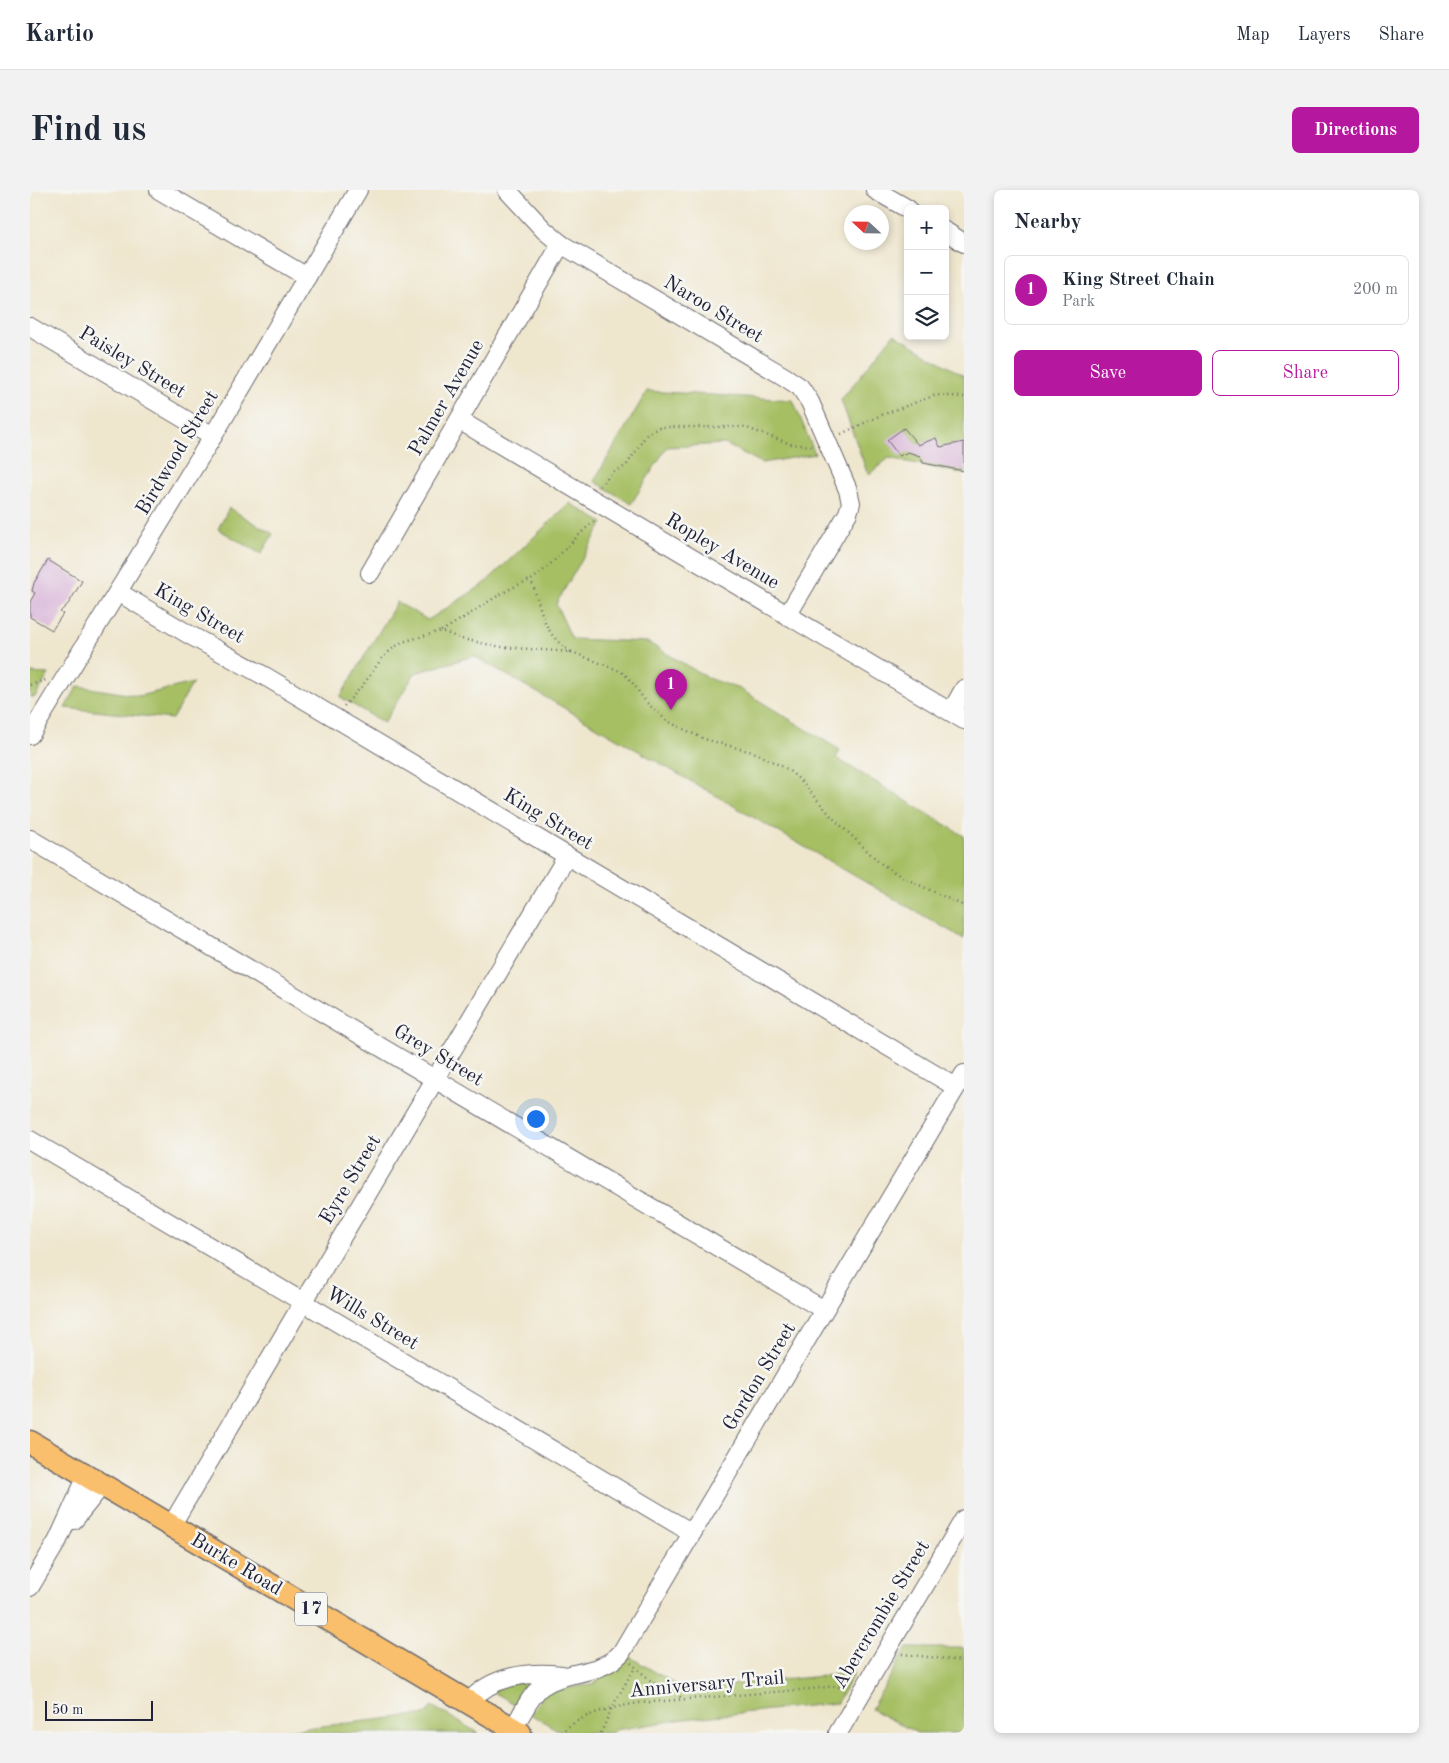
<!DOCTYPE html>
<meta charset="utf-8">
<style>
body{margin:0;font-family:"Old Standard TT",serif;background:#f2f2f3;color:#1f2937}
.controls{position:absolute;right:15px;top:15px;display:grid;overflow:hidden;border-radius:8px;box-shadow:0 2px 8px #0003}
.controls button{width:45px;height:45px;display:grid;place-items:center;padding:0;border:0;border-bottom:1px solid #e0e1e3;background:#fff;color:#1f2937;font:25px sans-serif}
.compass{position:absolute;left:814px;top:15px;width:45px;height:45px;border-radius:50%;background:#fff;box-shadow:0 2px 8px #0003;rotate:292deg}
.scale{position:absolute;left:15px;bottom:12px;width:108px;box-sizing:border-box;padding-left:5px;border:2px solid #22223b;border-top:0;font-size:14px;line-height:18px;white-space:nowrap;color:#22223b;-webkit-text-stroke:4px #f6f6f2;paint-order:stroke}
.you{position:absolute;left:505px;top:928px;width:18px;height:18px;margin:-12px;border:4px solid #fff;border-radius:50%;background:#1a73e8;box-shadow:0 0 0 8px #1a73e833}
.badge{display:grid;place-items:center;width:32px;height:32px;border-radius:50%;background:#b5179e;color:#fff;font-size:16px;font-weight:700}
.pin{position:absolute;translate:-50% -41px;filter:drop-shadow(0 1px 2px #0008)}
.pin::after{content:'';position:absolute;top:26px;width:18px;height:15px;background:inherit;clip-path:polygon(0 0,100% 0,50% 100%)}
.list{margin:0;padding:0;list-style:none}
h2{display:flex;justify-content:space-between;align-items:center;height:65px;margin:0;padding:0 20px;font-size:21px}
h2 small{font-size:16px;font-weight:400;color:#747a83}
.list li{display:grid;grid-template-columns:32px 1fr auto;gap:15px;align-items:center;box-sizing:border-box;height:70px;margin:0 10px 10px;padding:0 10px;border:1px solid #e0e1e3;border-radius:8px}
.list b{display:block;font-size:19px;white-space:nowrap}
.list p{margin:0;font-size:16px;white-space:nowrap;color:#747a83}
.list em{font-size:16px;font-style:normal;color:#747a83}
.actions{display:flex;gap:10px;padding:15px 20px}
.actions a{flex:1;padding:11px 0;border:1px solid #b5179e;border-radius:8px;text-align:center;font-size:18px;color:#b5179e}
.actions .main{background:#b5179e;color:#fff}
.icon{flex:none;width:28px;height:28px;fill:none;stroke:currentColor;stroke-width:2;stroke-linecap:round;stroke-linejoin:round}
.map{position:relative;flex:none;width:934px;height:1543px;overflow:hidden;border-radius:8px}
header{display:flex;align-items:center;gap:30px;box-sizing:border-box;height:70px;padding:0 25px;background:#fff;border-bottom:1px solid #e0e1e3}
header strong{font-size:24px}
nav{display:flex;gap:28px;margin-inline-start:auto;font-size:18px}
.intro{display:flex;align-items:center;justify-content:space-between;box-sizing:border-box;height:120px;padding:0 30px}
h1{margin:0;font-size:35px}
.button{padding:12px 22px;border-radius:8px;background:#b5179e;color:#fff;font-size:18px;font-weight:700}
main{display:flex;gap:30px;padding:0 30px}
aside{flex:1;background:#fff;border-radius:8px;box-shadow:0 2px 8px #0003}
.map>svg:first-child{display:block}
</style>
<header>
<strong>Kartio</strong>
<nav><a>Map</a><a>Layers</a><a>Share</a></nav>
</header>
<div class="intro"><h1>Find us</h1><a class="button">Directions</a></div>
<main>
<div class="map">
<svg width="934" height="1543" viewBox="0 0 934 1543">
<rect width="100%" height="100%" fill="#f6f6f2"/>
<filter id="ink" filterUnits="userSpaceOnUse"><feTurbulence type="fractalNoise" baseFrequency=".02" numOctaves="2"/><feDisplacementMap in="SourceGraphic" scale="10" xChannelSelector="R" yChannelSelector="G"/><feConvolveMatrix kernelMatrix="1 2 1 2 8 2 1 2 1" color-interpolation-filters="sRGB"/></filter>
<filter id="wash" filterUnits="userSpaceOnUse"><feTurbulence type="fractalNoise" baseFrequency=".0096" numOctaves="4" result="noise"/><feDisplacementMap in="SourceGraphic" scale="20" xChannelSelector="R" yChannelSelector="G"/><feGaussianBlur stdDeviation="1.12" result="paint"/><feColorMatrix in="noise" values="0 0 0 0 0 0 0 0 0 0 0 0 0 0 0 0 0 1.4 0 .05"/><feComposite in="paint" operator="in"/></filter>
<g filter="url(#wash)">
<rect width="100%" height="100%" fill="#efe6ce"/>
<g fill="#a6bf64" stroke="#647050">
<path d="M864,144L934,186V284L859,268L838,285L811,210Z"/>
<path d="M617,201L763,210L785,264L732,273L695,254L637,257L601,314L564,291Z"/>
<path d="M540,313L573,333L526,414L542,449L617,452L678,488L710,499L810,560L806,568L934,646V749L444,466L385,483L354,533L310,507L367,412L398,430L454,394Z"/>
<path d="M199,318L243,344L231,364L188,339Z"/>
<path d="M0,483L19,484L5,507H0Z"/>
<path d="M163,493L142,529L35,518L48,496L109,506Z"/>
<path d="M877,1458H934V1543H887L841,1519Z"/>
<path d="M600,1467L654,1499L824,1483L807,1513L654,1529L585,1540L582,1543H533L500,1524L515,1502L563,1494Z"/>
<path d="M506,1488L490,1517L458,1499Z"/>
<path d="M402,1516L448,1543H232L397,1524Z"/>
</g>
<g id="blocks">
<g fill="#d9b5d9">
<path d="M874,238L888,255L906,248L910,257L934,252V281L893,273L890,266L878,262L869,266L857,250Z"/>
<path d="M18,370L52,391L39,413L30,422L33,424L22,440L0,427V412L5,403L2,401L4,393Z"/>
</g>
</g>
</g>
<g filter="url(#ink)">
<use href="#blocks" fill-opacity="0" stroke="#6a676e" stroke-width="1"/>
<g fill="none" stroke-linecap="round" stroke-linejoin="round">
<defs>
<g id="minor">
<path d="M129,0L277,87"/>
<path d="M477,0L514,40L531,54L755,187L770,197L780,212L818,300L821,313L818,323L757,426"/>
<path d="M845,0L878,19"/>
<path d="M915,41L934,53"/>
<path d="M0,137L183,246"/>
<path d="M429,230L934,530"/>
<path d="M340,383L531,54"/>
<path d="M88,402L158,444L238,488L926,897"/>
<path d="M921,522L934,499"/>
<path d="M0,545L183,246L328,0"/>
<path d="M0,649L794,1120"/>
<path d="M0,950L662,1343"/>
<path d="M44,1330L72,1295"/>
<path d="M141,1336L537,666"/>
<path d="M0,1397L28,1350L57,1286"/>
<path d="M439,1512C461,1486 499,1481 532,1485"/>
<path d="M483,1539C491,1526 499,1507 511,1497C535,1479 569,1487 591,1463L934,884"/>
<path d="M808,1543L934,1329"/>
</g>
<path id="major" d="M0,1252L490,1543"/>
</defs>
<use href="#minor" stroke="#6a676e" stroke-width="20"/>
<use href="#major" stroke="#6a676e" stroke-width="25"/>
<g stroke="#6a676e" stroke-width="2.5" stroke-dasharray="1 4" stroke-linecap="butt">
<path d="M811,244L849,226L906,205L934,207"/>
<path d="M570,296L583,282L596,276L617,244L630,237H714L761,254L783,256"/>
<path d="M411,441C443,424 466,403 500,390"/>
<path d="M541,462C512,444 512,419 501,390C527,372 541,349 566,330"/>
<path d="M0,495L16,490"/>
<path d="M314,516L333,495L352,468L362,459L372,452L411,441L432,449L471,457L542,462L590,481L599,488L616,512L637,531L674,549L726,563L757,579L771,591L802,627L850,673L872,687L934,716"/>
<path d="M872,1464L934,1471"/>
<path d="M601,1473L621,1491L647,1503L652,1509"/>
<path d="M531,1543C552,1523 580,1518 609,1513L781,1499L805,1496L816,1499"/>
<path d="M571,1543L582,1517L605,1477"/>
</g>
<use href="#minor" stroke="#fff" stroke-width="18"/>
<use href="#major" stroke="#f9bf6c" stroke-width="22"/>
</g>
</g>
<g text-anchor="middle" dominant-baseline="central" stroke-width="5" stroke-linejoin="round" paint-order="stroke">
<rect fill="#f6f6f2" stroke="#626272" stroke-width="1" x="265" y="1402.5" width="32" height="33" rx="4"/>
<g font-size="19" font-weight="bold" fill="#22223b">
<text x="281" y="1419">17</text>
</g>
<g font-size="20" fill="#22223b" stroke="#f6f6f2">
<text transform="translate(683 120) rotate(31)">Naroo Street</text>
<text transform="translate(102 173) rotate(31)">Paisley Street</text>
<text transform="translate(417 208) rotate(-60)">Palmer Avenue</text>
<text transform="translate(148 263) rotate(-59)">Birdwood Street</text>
<text transform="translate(692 362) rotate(31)">Ropley Avenue</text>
<text transform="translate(169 424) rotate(30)">King Street</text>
<text transform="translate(518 630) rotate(31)">King Street</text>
<text transform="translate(408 866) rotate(31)">Grey Street</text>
<text transform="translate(321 990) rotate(-59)">Eyre Street</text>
<text transform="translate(342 1129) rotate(31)">Wills Street</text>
<text transform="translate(730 1187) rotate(-59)">Gordon Street</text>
<text transform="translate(206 1375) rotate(31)">Burke Road</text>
<text transform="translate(852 1425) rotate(-59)">Abercrombie Street</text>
<text transform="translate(677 1495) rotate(-5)">Anniversary Trail</text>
</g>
</g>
</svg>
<div class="controls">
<button>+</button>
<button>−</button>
<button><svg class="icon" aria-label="layers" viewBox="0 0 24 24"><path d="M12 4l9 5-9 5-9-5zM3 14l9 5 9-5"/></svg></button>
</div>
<svg class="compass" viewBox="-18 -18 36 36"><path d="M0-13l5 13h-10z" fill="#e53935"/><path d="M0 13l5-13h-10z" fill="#747a83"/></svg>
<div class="scale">50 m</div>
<div class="you"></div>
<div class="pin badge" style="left:641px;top:520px">1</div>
</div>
<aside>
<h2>Nearby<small></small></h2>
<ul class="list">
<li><span class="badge">1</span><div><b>King Street Chain</b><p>Park</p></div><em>200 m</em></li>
</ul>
<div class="actions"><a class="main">Save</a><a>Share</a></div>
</aside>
</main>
